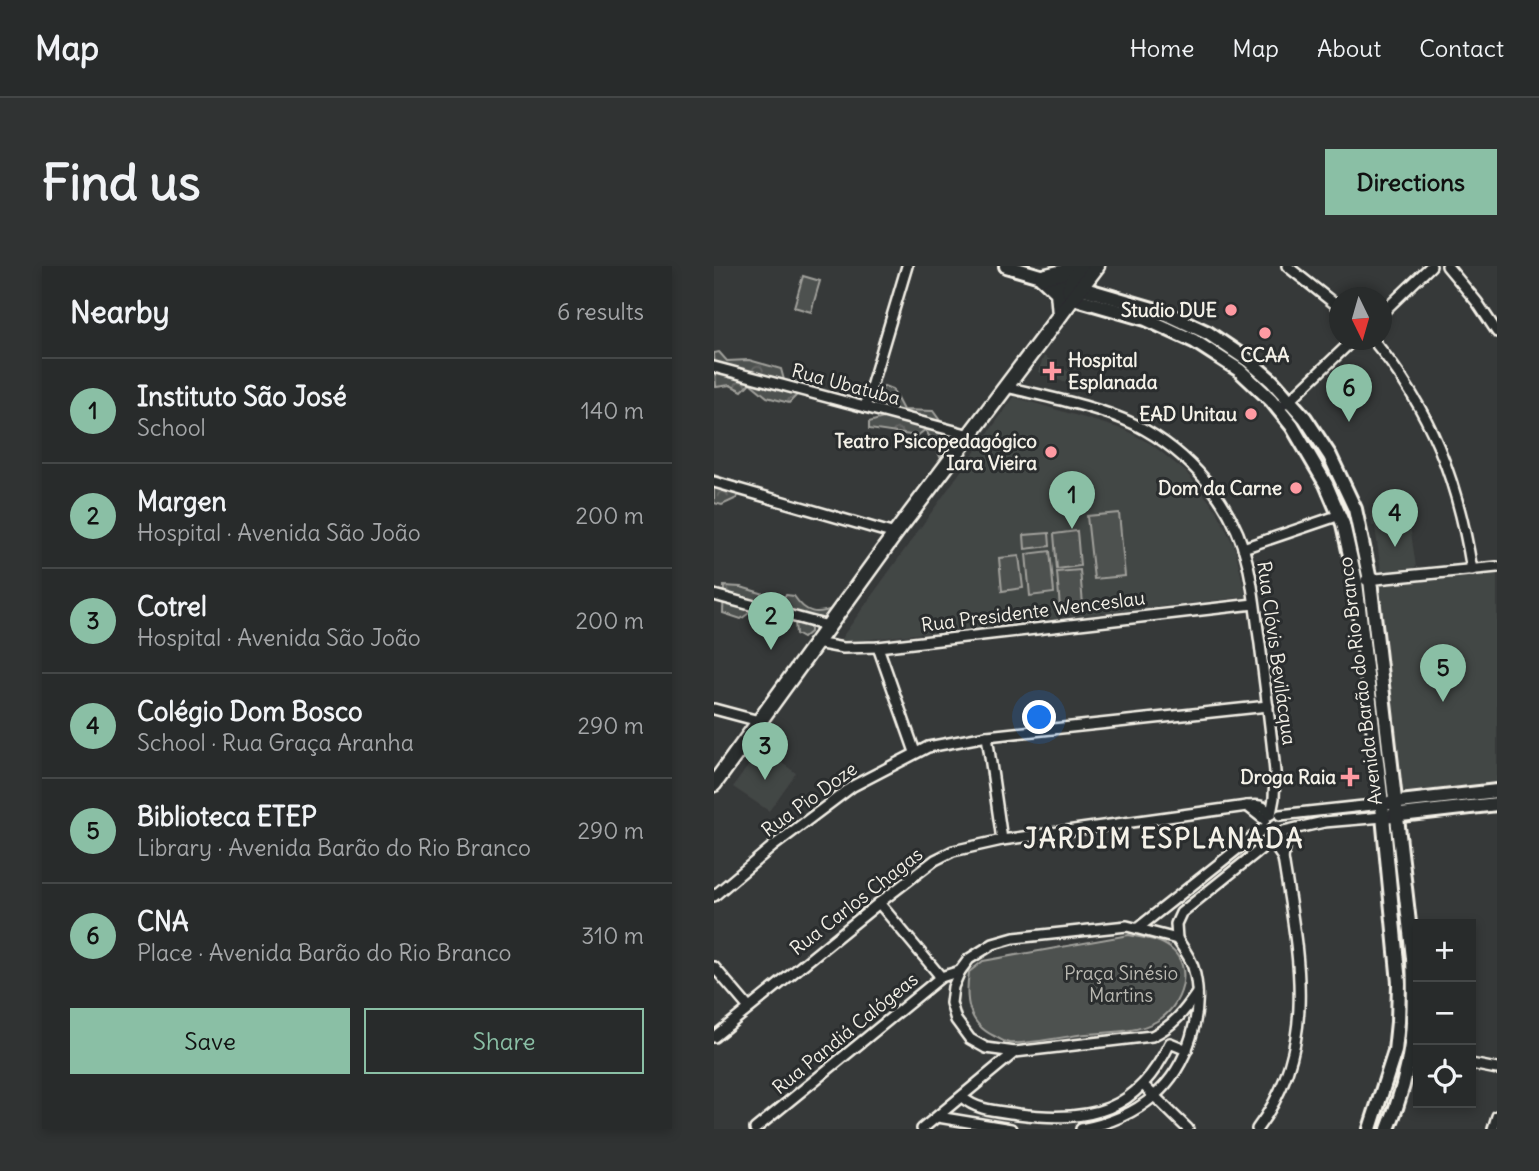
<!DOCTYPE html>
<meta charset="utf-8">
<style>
body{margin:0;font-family:Delius,sans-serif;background:#303333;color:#f1f3f6}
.controls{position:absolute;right:21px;bottom:21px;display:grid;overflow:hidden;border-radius:0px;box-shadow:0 4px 10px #0003}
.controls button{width:63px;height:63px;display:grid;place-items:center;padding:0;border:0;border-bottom:2px solid #444747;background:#282b2b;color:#f1f3f6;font:35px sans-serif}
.compass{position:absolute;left:615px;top:21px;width:63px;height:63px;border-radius:50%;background:#282b2b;box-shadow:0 4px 10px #0003;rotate:175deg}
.you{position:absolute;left:326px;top:452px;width:24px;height:24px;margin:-18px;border:5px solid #fff;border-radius:50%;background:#1a73e8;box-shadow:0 0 0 10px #1a73e833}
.badge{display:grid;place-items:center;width:46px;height:46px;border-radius:50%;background:#8abfa5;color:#111;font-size:23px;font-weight:700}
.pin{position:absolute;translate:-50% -58px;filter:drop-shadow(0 2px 4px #0008)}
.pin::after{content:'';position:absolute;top:37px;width:24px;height:21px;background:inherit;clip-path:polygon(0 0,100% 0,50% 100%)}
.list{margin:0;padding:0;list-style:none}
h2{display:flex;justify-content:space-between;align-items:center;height:91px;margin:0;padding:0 28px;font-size:30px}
h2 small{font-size:23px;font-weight:400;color:#a5a7a9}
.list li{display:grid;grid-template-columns:46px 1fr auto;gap:21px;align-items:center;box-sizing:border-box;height:105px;padding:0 28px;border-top:2px solid #444747}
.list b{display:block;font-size:26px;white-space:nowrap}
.list p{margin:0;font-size:23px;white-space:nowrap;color:#a5a7a9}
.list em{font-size:23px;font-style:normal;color:#a5a7a9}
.actions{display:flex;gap:14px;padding:21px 28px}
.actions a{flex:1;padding:16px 0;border:2px solid #8abfa5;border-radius:0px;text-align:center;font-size:24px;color:#8abfa5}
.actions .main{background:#8abfa5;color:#111}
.icon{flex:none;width:38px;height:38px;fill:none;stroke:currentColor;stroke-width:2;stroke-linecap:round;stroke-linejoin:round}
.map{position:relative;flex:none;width:783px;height:863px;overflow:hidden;border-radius:0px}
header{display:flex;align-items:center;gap:42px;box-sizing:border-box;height:98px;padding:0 35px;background:#282b2b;border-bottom:2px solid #444747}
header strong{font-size:33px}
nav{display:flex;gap:38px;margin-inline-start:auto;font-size:24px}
.intro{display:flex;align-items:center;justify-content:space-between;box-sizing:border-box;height:168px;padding:0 42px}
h1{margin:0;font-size:49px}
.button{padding:18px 32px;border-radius:0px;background:#8abfa5;color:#111;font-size:24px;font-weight:700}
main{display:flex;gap:42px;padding:0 42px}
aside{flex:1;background:#282b2b;border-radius:0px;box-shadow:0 4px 10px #0003}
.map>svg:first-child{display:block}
</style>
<header>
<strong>Map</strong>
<nav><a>Home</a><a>Map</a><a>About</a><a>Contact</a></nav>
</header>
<div class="intro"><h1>Find us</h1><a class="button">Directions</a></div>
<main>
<aside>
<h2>Nearby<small>6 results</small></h2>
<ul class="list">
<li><span class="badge">1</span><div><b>Instituto São José</b><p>School</p></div><em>140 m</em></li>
<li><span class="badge">2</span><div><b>Margen</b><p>Hospital · Avenida São João</p></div><em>200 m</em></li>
<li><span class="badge">3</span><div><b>Cotrel</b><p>Hospital · Avenida São João</p></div><em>200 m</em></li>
<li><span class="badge">4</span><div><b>Colégio Dom Bosco</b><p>School · Rua Graça Aranha</p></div><em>290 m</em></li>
<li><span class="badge">5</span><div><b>Biblioteca ETEP</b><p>Library · Avenida Barão do Rio Branco</p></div><em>290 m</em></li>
<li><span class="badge">6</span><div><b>CNA</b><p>Place · Avenida Barão do Rio Branco</p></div><em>310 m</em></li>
</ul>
<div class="actions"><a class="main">Save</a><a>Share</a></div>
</aside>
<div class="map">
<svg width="783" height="863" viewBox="0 0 783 863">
<defs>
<pattern id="forest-crowns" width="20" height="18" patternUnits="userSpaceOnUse" patternTransform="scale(1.75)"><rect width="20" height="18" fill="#4e514f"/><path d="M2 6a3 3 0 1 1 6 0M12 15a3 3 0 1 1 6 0" fill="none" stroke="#686a68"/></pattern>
</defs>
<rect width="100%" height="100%" fill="#363939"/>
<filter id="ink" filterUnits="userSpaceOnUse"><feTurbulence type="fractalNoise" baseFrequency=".0143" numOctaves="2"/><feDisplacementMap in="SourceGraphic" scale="14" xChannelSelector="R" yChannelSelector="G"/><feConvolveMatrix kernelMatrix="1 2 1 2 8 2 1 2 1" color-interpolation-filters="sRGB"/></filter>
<g filter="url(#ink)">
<g fill="#434645">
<path d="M330,90L358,108L352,117L324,106Z"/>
<path d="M300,131L411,164L437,178L472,206L503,245L521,282L532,331L131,376L126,374Z"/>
<path d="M693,239L702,301L667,306L661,260H658L656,245Z"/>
<path d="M783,308V517L689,526L662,319Z"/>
<path d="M47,482L82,507L55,545L19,521Z"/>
</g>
<g fill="url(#forest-crowns)" stroke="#a1a19c" stroke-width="2">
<path d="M5,86L13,95L35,94L67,103L70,114L78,116L85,111L94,113L95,121H91L75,137L53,131L36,117L28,125L16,119L2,121L0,87Z"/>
<path d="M170,120L178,123L189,144L219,145L243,178L226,191L222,180L211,164L203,170L155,163V156L173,151L175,139L166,128Z"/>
<path d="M0,209L27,218L23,232L8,239L0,237Z"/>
<path d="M10,320L27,321L60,331V348L70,358L58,359L47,350L46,339L27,353L9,347Z"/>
<path d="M72,329L80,330C92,348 102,349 121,342L104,368L96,359V366L89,372L82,368L81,356L75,354L66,343V334Z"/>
</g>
<g fill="#4e514f" stroke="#a1a19c" stroke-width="2">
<path d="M89,10L106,15L97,46L80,41Z"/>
<path d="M405,247L411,310L380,313L373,250Z"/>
<path d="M363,265L366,300L343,303L340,268Z"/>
<path d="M335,267L336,280L311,283L310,269Z"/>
<path d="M336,285L340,327L316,330L312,288Z"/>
<path d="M305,290L309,322L288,325L285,292Z"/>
<path d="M366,304L369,339L346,342L343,306Z"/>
<path d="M415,669C429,672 445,673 456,682C481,701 468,741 443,755C421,768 390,766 364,769C350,771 307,779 295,777C290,776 284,772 280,770C253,757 251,733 255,706L269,695Z"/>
</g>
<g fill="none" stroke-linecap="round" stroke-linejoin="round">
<defs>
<g id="minor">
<path d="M573,0L626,42"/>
<path d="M733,0L763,36L783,66"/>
<path d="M668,47L717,0"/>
<path d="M659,74C717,143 744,216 758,304"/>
<path d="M0,101L256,169"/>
<path d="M292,121C333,131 382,140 420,158C476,186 520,237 534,299C540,325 542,352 546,378C551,421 557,463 561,506L560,532L557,548"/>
<path d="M563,140H568L576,134L639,74"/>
<path d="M151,141L193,0"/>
<path d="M0,216L181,268"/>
<path d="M529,282L626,249"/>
<path d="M652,314L783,301"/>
<path d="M0,329L114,360"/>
<path d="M102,377L129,382L164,381L540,338"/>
<path d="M164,381L201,486"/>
<path d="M0,443L45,455"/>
<path d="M273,470L288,574"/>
<path d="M533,540L551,554"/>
<path d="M566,549L668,538"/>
<path d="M570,565L610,556L669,551"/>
<path d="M559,570L564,585L569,592"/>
<path d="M0,630L58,581L139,520L214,481L273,470L554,440"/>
<path d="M165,637L227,711"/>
<path d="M424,662L550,562"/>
<path d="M463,673L413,660L300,672L279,678L255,693L246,705L239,721L237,737L242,754L256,773L272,782L301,786L438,770C459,760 470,746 483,727"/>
<path d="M463,673L462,658L467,647L553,578L558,569"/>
<path d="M0,701L35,742"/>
<path d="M0,771L165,637L221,594L239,585L288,574L533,540C543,539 551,538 555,549"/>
<path d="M757,798L783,803"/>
<path d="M430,820L474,863"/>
<path d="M248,831C263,845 285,845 304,848C377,857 423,846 456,777L473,784"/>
<path d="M224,851L297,863"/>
<path d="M41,863L227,711L246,705"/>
<path d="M208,863L301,786"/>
<path d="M367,863C394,858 419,848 440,830C474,801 492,744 479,701C476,691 469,682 463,673"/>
<path d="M543,863C606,779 584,688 569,592L571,583L568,567"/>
<path d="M779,863L783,850"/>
</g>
<g id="tertiary">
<path d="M668,538L783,525"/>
<path d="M669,551L783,538"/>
</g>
<g id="secondary">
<path d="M292,0L449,46L494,67L534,94L558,115L591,152L616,190L641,243L656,314L699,692C702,757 699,802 674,863"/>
<path d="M359,32L432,53L480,75L525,104L557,134L578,160L612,218L629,258L642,316L667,529L685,717L684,756L681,785L656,863"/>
</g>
<g id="primary">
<path d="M328,11L344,26L346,49"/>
<path d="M328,11L349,6L363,0"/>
<path d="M359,32C350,20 362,10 369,0"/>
<path d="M0,518L181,268L383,0"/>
</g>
</defs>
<use href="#minor" stroke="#f4f1e8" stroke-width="14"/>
<use href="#tertiary" stroke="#f4f1e8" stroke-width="18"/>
<use href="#secondary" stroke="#f4f1e8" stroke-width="18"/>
<use href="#primary" stroke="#f4f1e8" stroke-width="19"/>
<use href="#minor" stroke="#2a2d2e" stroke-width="9"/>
<use href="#tertiary" stroke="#2a2d2e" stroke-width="12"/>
<use href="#secondary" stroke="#2a2d2e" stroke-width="12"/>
<use href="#primary" stroke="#2a2d2e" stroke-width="14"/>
</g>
</g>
<g fill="#ff9aa2" stroke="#2a2d2e" stroke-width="2.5">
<circle cx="517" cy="44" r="7"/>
<circle cx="551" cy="67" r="7"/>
<path d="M334.5 94.5h7v7h7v7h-7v7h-7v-7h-7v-7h7z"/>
<circle cx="537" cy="148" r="7"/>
<circle cx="337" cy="186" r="7"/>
<circle cx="582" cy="222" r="7"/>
<path d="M632.5 500.5h7v7h7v7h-7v7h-7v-7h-7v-7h7z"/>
</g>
<g text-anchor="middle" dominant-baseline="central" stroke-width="6" stroke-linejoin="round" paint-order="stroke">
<g font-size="19" font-weight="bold" fill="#f4f1e8" stroke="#2a2d2e" text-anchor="end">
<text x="503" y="44">Studio DUE</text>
<text x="551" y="89" text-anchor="middle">CCAA</text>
<text x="354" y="94" text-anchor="start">Hospital<tspan x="354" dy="22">Esplanada</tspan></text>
<text x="523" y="148">EAD Unitau</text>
<text x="323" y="175">Teatro Psicopedagógico<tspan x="323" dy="22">Iara Vieira</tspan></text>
<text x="568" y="222">Dom da Carne</text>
<text x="622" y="511">Droga Raia</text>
</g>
<g font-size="19" fill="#f4f1e8" stroke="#2a2d2e">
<text transform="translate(132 118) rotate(15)">Rua Ubatuba</text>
<text transform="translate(319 345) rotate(-7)">Rua Presidente Wenceslau</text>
<text transform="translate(563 387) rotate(82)">Rua Clóvis Bevilácqua</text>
<text transform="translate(646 415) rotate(-97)">Avenida Barão do Rio Branco</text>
<text transform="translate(95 533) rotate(-36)">Rua Pio Doze</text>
<text transform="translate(142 635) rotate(-38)">Rua Carlos Chagas</text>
<text transform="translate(131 767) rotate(-39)">Rua Pandiá Calógeas</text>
</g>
<g font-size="19" fill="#bab9b2" stroke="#2a2d2e">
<text x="407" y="707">Praça Sinésio<tspan x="407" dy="22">Martins</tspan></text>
</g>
<g font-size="26" font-weight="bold" letter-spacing="2" fill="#f4f1e8" stroke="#2a2d2e">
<text x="450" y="572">JARDIM ESPLANADA</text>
</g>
</g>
</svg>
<div class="controls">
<button>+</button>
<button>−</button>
<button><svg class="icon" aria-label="locate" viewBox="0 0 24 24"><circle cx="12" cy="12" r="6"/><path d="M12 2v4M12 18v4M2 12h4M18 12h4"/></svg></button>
</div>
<svg class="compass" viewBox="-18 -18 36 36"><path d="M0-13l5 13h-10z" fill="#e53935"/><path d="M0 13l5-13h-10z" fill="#a5a7a9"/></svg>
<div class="you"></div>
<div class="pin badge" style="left:358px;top:263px">1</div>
<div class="pin badge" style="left:57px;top:384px">2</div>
<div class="pin badge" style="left:51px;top:514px">3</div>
<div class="pin badge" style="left:681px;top:281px">4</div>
<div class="pin badge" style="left:729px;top:436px">5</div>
<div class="pin badge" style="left:635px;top:156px">6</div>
</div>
</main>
